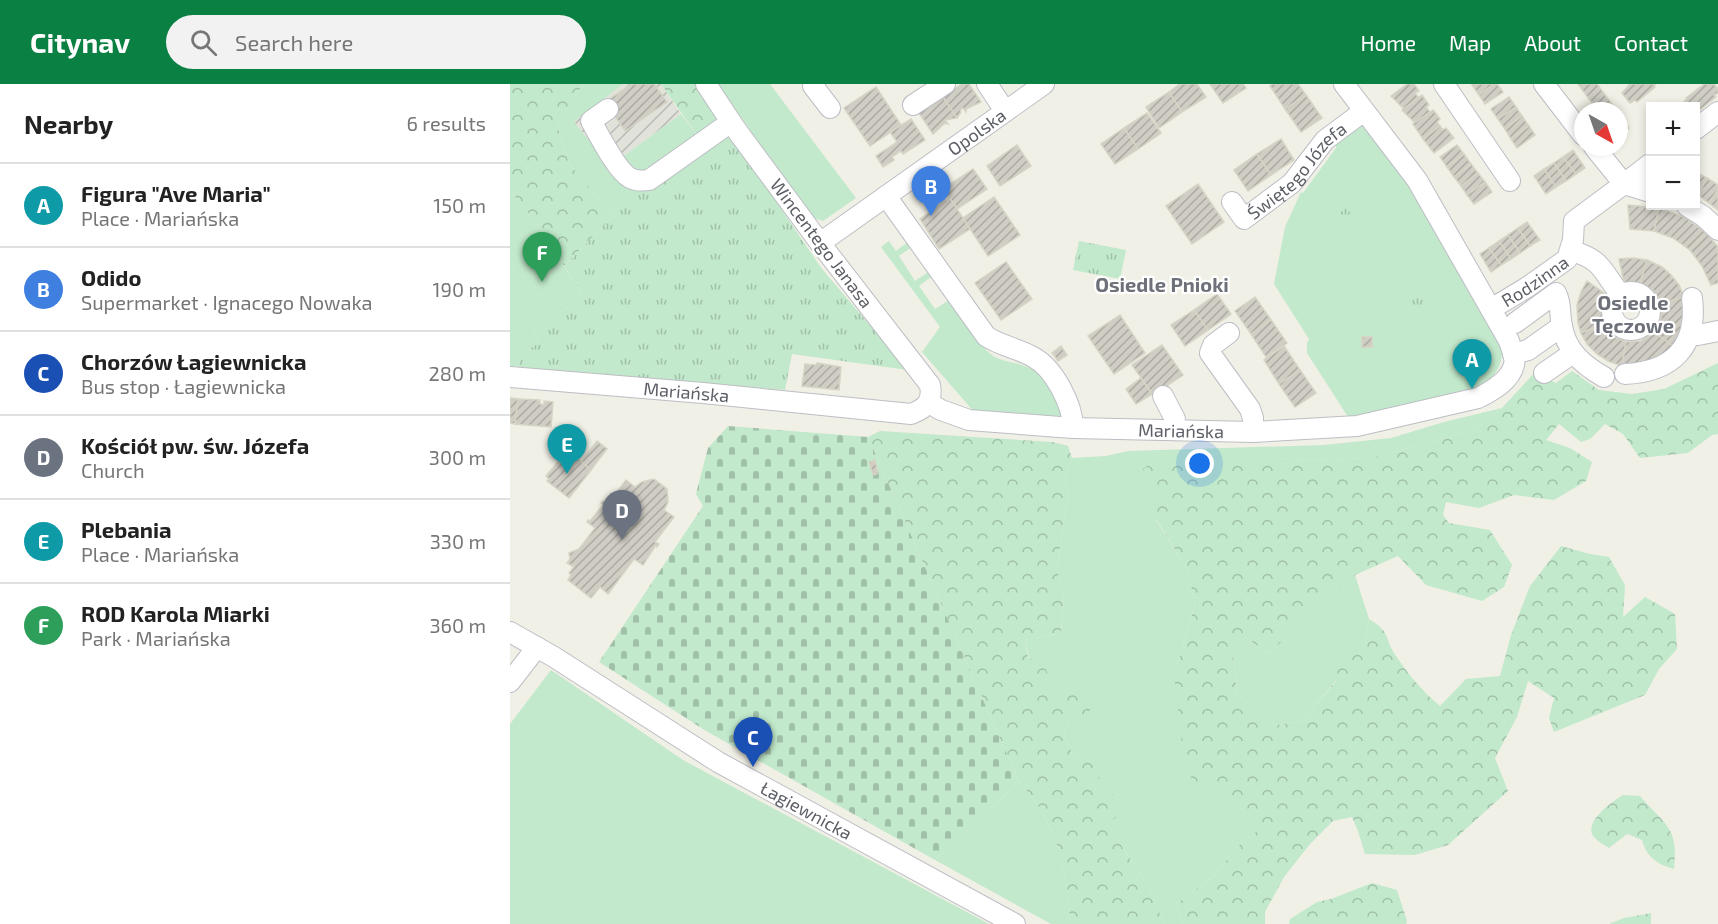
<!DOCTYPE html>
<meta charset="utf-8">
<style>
body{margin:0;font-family:"Exo 2",sans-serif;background:#f2f2f2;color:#222}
.controls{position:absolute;right:18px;top:18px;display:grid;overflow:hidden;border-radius:0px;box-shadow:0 3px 9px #0003}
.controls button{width:54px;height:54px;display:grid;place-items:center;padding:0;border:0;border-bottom:2px solid #e0e0e0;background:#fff;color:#222;font:30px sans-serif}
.compass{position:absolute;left:1064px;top:18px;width:54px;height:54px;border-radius:50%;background:#fff;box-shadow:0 3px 9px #0003;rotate:140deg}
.you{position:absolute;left:690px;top:380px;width:21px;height:21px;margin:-15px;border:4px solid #fff;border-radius:50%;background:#1a73e8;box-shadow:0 0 0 9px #1a73e833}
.badge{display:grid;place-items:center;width:39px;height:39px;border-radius:50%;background:#0b8043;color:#fff;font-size:20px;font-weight:700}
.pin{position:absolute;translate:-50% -50px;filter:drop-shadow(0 2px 3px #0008)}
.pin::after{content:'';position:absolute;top:32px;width:21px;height:18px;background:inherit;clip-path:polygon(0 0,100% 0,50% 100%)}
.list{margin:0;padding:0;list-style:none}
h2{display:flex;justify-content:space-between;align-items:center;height:78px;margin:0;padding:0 24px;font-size:26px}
h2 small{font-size:20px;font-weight:400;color:#767676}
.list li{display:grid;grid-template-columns:39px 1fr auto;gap:18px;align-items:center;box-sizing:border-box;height:84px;padding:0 24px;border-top:2px solid #e0e0e0}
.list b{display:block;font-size:22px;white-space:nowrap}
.list p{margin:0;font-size:20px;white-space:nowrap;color:#767676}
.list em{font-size:20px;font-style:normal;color:#767676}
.icon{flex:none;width:33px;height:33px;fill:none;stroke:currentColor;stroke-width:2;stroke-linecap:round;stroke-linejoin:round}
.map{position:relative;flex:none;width:1208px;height:840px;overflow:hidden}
header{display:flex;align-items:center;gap:36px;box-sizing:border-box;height:84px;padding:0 30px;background:#0b8043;color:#fff}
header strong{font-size:28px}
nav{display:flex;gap:33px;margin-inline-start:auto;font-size:21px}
.search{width:420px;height:54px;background:#f2f2f2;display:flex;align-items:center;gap:15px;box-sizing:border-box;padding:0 21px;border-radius:33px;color:#767676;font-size:22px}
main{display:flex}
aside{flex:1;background:#fff}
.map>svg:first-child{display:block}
</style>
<header>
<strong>Citynav</strong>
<div class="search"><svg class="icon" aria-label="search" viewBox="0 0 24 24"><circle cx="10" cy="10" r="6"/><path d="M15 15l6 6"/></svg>Search here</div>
<nav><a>Home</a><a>Map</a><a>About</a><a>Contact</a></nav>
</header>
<main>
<aside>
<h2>Nearby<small>6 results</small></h2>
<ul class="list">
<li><span class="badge" style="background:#0f9aa8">A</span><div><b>Figura &quot;Ave Maria&quot;</b><p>Place · Mariańska</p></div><em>150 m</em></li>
<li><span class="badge" style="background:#3f7fe0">B</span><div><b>Odido</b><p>Supermarket · Ignacego Nowaka</p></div><em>190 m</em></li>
<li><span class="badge" style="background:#1a4fb4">C</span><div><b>Chorzów Łagiewnicka</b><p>Bus stop · Łagiewnicka</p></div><em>280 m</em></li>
<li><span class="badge" style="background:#6b7280">D</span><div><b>Kościół pw. św. Józefa</b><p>Church</p></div><em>300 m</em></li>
<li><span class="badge" style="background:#0f9aa8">E</span><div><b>Plebania</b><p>Place · Mariańska</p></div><em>330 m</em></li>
<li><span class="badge" style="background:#2e9e5b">F</span><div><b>ROD Karola Miarki</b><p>Park · Mariańska</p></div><em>360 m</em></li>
</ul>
</aside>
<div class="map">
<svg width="1208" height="840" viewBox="0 0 1208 840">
<defs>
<pattern id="industrial-furrows" width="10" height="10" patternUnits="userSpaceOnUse" patternTransform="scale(1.5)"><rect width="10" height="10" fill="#e1e2da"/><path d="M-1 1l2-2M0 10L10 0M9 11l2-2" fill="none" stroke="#babab5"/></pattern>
<pattern id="forest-crowns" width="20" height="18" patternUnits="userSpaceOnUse" patternTransform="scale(1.5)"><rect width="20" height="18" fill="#c2e9cb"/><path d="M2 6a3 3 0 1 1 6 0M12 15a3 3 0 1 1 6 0" fill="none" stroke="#a1c0a9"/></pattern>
<pattern id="cemetery-stones" width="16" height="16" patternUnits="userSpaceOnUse" patternTransform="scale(1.5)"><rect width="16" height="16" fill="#c2e9cb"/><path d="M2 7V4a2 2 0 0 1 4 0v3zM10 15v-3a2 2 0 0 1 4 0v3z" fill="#a1c0a9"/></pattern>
<pattern id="park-tufts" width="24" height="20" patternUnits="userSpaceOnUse" patternTransform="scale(1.5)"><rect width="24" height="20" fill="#c2e9cb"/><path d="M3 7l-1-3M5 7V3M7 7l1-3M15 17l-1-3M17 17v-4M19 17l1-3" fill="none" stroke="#a1c0a9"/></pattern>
<pattern id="building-hatch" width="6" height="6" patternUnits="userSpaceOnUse" patternTransform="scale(1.5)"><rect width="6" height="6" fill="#cfcdc4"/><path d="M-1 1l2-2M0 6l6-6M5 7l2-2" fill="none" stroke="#abaaa3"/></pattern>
</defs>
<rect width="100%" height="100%" fill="#f0f0e6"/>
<path fill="url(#industrial-furrows)" d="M113,0H151L171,30L100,82L64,38Z"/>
<g fill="#c2e9cb">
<path d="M73,0H113L64,38L100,82L171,30L189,54L127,93L103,132L59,79L47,41Z"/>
<path d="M208,0H260L346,114L313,137L301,133Z"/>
<path d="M852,41L857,43L898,94L993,265C992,274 990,283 984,291C964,317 873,329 840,336L797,269V259L799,255L764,200L775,143L791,108L793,109L826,64L825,55Z"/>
<path d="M0,106L30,144L73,213L22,246L28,256L27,260L8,273L11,282H0Z"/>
<path d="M379,157L386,167L399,157L403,162L389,172L405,197L420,187L425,190L409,202L425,225L439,216L436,207C447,224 467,261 482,271C489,276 500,278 509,280C540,290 545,306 554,334L466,330L412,268L430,243L371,163Z"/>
<path d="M992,324L965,346L865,373L808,377L770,374L646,411V436L677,485L685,520L664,592L715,714L729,722L748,747L727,763L705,791L665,821L673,840H654L641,807L597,739L588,709L577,693L573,675L564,673L554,652L558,636L538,615V591L519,575L515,556L551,549L554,515L547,485L558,411L555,394L562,374L596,372L618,367L814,361L881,354L934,338Z"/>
<path d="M845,491L859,535L855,562L792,637L766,641L727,611L723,570L735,553L759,570L792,537Z"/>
<path d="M41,586L173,676L479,840H0V640Z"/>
<path d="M509,698C546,736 559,789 560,840H541L425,776Z"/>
</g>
<g fill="url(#forest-crowns)">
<path d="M0,0H73L47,41L59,79L103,132L54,182L30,144L0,106Z"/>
<path d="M151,0H185L211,37L189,54Z"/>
<path d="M1208,279V350L1202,351L1178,369L1130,374L1113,350L1095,340L1080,355L1071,358L1049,340L1036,356L1060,364L1082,378L1076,397L1044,416L1004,411L969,424L936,418L933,431L939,439L980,446L1002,481L994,503L972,517L916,501L888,472L845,491L792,537L759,570L735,553L723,570L727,611L766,641L792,637L827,596L824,570L855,562L859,535C883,550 873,553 886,572C899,591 912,607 930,622L956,595L990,592L1001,551L1020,502L1051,462L1080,470L1099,473L1115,501L1113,533L1135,513L1165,530L1167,565L1149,585L1135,611L1044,648L1039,634L1044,614L1018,597L1007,633L985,674L998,707L938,761L905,771L855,770L848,747L842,733L823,737L800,760L774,793L755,828V840H673L665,821L705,791L727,763L747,747L729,722L684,697L675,686L664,592L685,520L677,485L646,435V411L633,385L642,379L665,374H770L808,377L865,373L965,346L992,324L1027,286L1035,294L1046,299L1062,287L1089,306L1122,310L1154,305Z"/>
<path d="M370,347L543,358L558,362L562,374L555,394L558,411L547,485L554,515L551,549L515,556L518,574L534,580L538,591L539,615L572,603L583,622L573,636H558L554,652L564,673L573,675L580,668L593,680L589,695L578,693L588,709L597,707L610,715L607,733L597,739L641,807L654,840H560C559,789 546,736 509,698L358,353Z"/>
<path d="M1113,711L1130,712C1155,741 1169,743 1164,785C1147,781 1136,772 1132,756L1117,750L1099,764C1094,761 1087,757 1083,752C1074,737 1103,717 1113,711Z"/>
<path d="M862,799L887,806L897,837L896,840H779L780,835L807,818L821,815Z"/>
<path d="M1141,829V840H1099L1114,834Z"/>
</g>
<path fill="url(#cemetery-stones)" d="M218,342L358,353L509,698L425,776L196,647L89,578L193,422L186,410L198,364Z"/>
<g fill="url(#park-tufts)">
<path d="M211,37L312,185L398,286L282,270L275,306L7,283L10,281L8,273L27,260L28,256L22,246L73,213L54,182L103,132L127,93Z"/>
<path d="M837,124L847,140L831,151L820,134Z"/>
<path d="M569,157L616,166L610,195L563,186Z"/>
<path d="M910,196L924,221L900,235L886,210Z"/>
</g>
<g fill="url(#building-hatch)" stroke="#d6d4c4" stroke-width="1.5">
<path d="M122,0H144L157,18L115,47L95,18Z"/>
<path d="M452,0H459L471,18L456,25V28L453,24L450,26L451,28L447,34L433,13Z"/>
<path d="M670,0H687L696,13L672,28L659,8Z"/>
<path d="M700,0H733L736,4L713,19Z"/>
<path d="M762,0H788L796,11L775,25L760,2Z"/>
<path d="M897,0H904L909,7L905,9L909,14L894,25L881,12Z"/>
<path d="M963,0H984L969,11L962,1Z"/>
<path d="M984,0H987L993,8L975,20L969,11Z"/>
<path d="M1068,0H1087L1107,27H1082L1085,23Z"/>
<path d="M1120,0H1146L1144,1L1145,3L1127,18L1125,16L1120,19L1112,9Z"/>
<path d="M1194,0H1204L1208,5V9L1204,11L1206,13L1187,28L1186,22H1175L1172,19L1177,15L1176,14Z"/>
<path d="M366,3L391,41L360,62L334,24Z"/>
<path d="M659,8L672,28L649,44L636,23Z"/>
<path d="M796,11L812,34L791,48L775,25Z"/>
<path d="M912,11L919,21L916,23L920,28L905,39L892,26Z"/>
<path d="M433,13L447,34L435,36L438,40L435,39L423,50L409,29Z"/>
<path d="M999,13L1006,23L988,35L981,25Z"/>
<path d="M1006,23L1012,32L995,45L988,35Z"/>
<path d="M923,26L930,35L927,38L930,42L913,55L903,40Z"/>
<path d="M637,29L651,49L628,65L614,44Z"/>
<path d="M1109,29L1119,44L1109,51Z"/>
<path d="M1012,32L1019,42L1001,55L995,45Z"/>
<path d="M401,35L415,56L393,70L391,67L382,73L384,76L373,83L366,72L387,58L380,48Z"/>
<path d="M930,42L933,46L936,44L944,54L924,69L913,55Z"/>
<path d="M1019,42L1025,51L1007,64L1001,55Z"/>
<path d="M614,44L628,65L605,80L591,60Z"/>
<path d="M771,55L784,76L761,91L747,70Z"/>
<path d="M507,61L521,82L490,102L477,82Z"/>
<path d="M947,61L954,70L937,83L930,73Z"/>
<path d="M1063,66L1075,84L1066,90L1053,73Z"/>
<path d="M747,70L761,91L738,107L724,86Z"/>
<path d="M954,70L961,80L944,93L937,83Z"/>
<path d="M1053,73L1066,90L1056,97L1044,79Z"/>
<path d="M1044,79L1056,97L1046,103L1034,85Z"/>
<path d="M961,80L968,89L951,102L944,93Z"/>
<path d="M463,85L477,105L447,125L433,105Z"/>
<path d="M1034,85L1046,103L1036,110L1024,92Z"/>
<path d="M1186,88L1197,94L1188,111L1186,110Z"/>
<path d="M968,89L975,98L957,111L951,102Z"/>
<path d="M1197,94L1208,101V106L1199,119L1188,111Z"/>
<path d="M975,98L982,108L964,120L957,111Z"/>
<path d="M688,100L714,138L682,160L656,122Z"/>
<path d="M1208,106V126L1199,119Z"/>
<path d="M484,113L510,151L478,172L453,134Z"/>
<path d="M440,114L460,145L429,165L410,135Z"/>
<path d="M1118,121L1149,124L1144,147L1120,145Z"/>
<path d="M1149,124L1174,133L1196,149L1180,166L1163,154L1144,147Z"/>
<path d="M1017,138L1030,156L1020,162L1008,144Z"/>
<path d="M1008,144L1020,162L1010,169L998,151Z"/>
<path d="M1196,149L1208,163V199L1201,201L1192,182L1180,166Z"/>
<path d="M998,151L1010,169L1001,175L989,157Z"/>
<path d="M989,157L1001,175L991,181L979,164Z"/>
<path d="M979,164L991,181L981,188L970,170Z"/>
<path d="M1123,174L1137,176L1130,199L1114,198L1109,175Z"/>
<path d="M1137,176L1152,183L1161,191L1169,201L1174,213L1150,220L1143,206L1130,199Z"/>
<path d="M496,178L522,215L491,236L465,199Z"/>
<path d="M1077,197L1097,211L1091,225L1094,240L1071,249L1068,239L1067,221L1071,208Z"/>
<path d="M707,210L721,230L698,246L684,226Z"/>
<path d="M745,213L761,236L741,250L725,227Z"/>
<path d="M1174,213L1173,246L1163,262L1144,248L1151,234L1150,220Z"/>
<path d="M684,226L698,246L675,262L661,241Z"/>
<path d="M610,231L635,269L604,290L578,252Z"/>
<path d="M761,236L777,259L756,273L741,250Z"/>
<path d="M1094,240L1102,252L1116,258L1112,282L1098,277L1087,270L1077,260L1071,249Z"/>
<path d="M1144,248L1163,262L1149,275L1120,282H1112L1116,258L1131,257Z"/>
<rect x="852" y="253" width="10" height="10"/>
<path d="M652,261L673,291L643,311L622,281Z"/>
<path d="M551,262L557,271L548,277L542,269Z"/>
<path d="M774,262L790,286L769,300L754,276Z"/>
<path d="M307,279L331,283L329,306L292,302L295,280L306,281Z"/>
<path d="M790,286L806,309L785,323L769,300Z"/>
<path d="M631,294L642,310L626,320L616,305Z"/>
<path d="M0,314L8,315L5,340L0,339Z"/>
<path d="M8,315L30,316V320L34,321V317L43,318L41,343L5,340Z"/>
<path d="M87,357L97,365L81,386L71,378Z"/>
<path d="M58,366L81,386L59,414L37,397L39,395L36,392Z"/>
<path d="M365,376L368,389L363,391L359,378Z"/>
<path d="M144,395L157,405L158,418L154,426L164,433L145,458L149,460L147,463L146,461L133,481L124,475L98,510L90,503L81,514L58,496L61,491L59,489L64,483L57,479L60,475L59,469L69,465L85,444L77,438L78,436L80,437L93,421L91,419L93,417L97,420L102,415L116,396L125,403L132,398Z"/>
</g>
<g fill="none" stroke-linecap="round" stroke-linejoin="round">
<defs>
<g id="minor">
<path d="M305,0L303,2L320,24"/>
<path d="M477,0L495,27"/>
<path d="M934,0L1000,97"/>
<path d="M1034,0L1073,51"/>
<path d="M403,21L435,0"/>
<path d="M98,25L81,37C89,51 107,87 120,94C126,97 133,97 139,96L221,38"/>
<path d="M1186,45L1208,28"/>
<path d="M1114,100L1140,80"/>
<path d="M1114,100L1140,108"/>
<path d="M376,112L476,252C490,262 508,264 523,273C544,284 563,321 563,344"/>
<path id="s1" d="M722,118L734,135L782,99L815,56L854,27"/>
<path d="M1177,122L1193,132L1208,146"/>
<path id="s2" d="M310,159L534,0"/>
<path d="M1061,167C1093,175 1092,188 1111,211"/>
<circle cx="1121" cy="227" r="19"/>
<path id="s3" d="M981,225L1016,204L1057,175L1063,156L1064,137L1114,100L1084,63"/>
<path d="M1005,239L1046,209C1052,220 1049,231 1052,242C1056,267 1074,282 1094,293"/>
<path d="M719,249L703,261L700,269L740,325L743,334V348"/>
<path d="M1181,250L1188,251L1208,247"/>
<path d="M1003,270L1018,266L1052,242"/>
<path d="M1034,289L1063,269"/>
<path d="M1115,290C1163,288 1188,262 1182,214"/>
<path id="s4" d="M0,293L193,309L401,330C416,324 423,318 420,301L310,159L225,44L196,0"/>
<path d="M653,312L665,335L663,346"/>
<path id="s5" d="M419,319L431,326L459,336L563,344L743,348L847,342L968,314C982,307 1000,297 1004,281C1006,273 1001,264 999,257L907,96L834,0"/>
<path id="s6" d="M0,548L44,573L208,678L505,840"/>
<path d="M0,598L27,563"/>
</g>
</defs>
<use href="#minor" stroke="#bdbec5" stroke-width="22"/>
<use href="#minor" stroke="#fff" stroke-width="20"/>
</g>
<g text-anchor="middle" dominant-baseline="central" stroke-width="4.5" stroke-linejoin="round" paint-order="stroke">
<g font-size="18" fill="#5d5f67" stroke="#fff">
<text stroke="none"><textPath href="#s2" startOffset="192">Opolska</textPath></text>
<text stroke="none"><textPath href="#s1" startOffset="93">Świętego Józefa</textPath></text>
<text transform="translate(312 159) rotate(53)">Wincentego Janasa</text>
<text stroke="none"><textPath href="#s3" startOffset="52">Rodzinna</textPath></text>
<text stroke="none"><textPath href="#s4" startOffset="177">Mariańska</textPath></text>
<text stroke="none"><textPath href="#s5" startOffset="256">Mariańska</textPath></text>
<text stroke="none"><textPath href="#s6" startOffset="346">Łagiewnicka</textPath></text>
</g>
<g font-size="20" font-weight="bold" fill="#6e7179" stroke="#fff">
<text x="652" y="200">Osiedle Pnioki</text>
<text x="1123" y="218">Osiedle<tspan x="1123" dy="23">Tęczowe</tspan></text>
</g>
</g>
</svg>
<div class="controls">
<button>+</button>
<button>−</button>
</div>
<svg class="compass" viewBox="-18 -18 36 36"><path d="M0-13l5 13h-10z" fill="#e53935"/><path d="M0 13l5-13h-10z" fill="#767676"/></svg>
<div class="you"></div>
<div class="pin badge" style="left:962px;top:305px;background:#0f9aa8">A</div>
<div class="pin badge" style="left:421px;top:132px;background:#3f7fe0">B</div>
<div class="pin badge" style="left:243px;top:683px;background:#1a4fb4">C</div>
<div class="pin badge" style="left:112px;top:456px;background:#6b7280">D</div>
<div class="pin badge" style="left:57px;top:390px;background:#0f9aa8">E</div>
<div class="pin badge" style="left:32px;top:198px;background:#2e9e5b">F</div>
</div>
</main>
